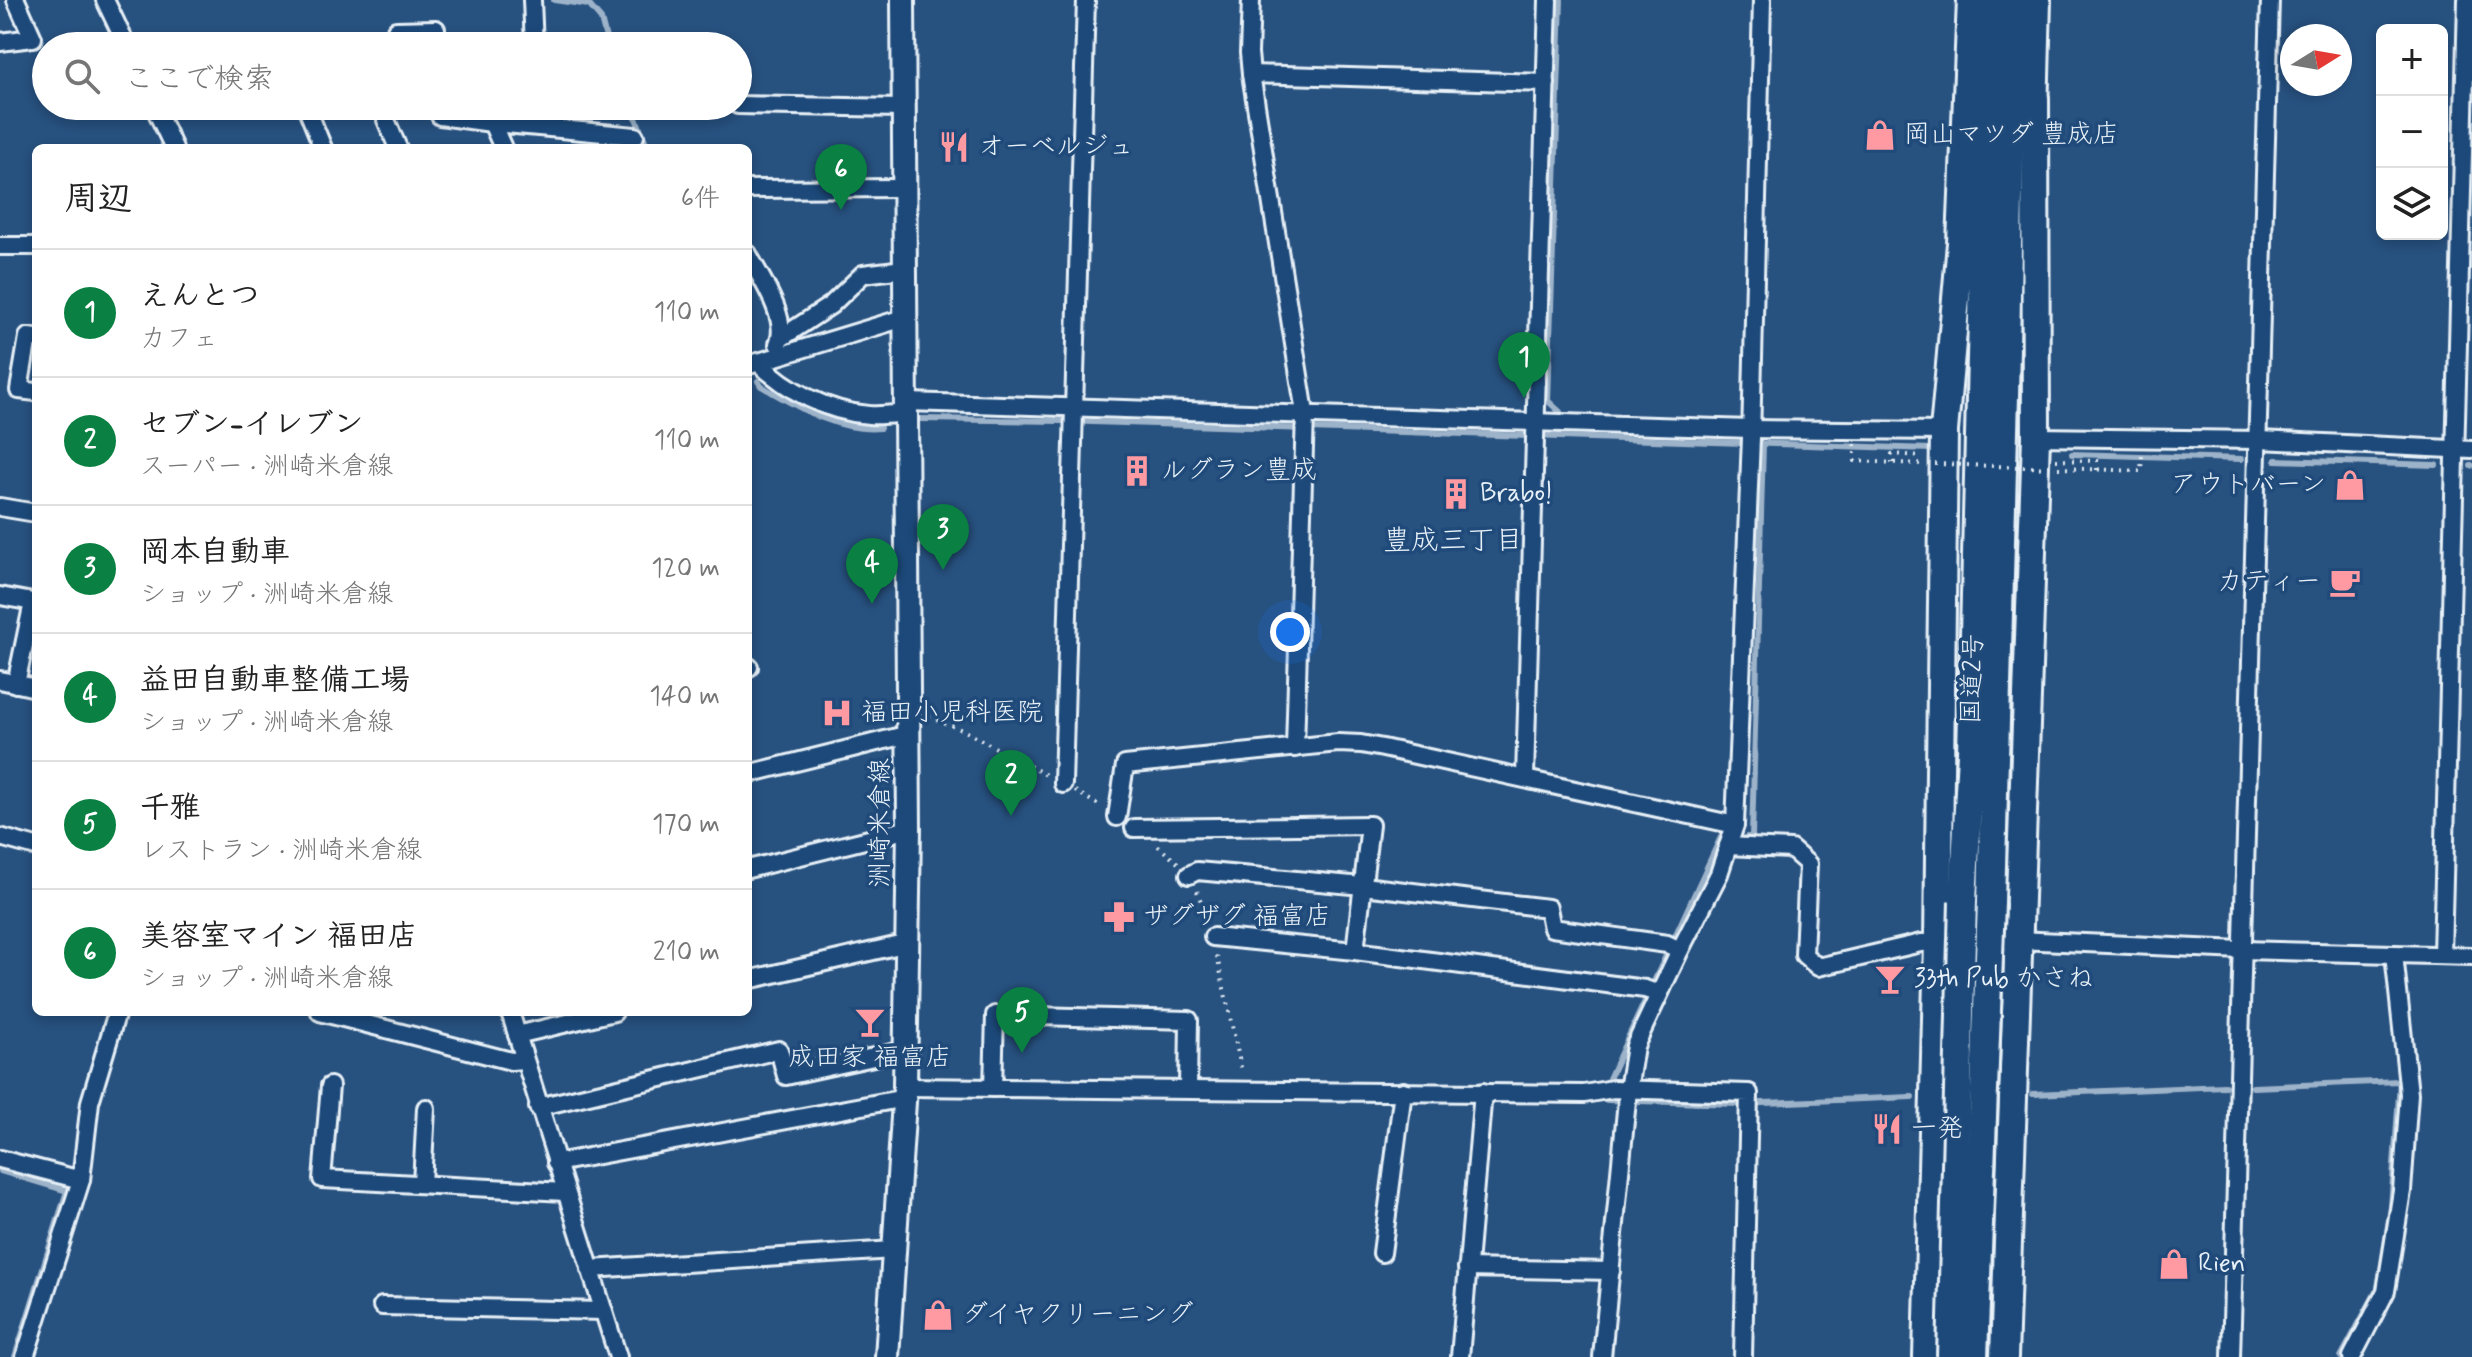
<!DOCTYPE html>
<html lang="ja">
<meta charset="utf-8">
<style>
body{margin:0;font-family:Mynerve,"Klee One",sans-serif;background:#f2f2f2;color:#222}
.controls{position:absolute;right:24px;top:24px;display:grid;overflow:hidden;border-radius:12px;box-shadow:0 4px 12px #0003}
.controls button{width:72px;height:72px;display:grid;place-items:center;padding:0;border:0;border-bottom:2px solid #e0e0e0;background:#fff;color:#222;font:40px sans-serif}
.compass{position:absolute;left:2280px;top:24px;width:72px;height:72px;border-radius:50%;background:#fff;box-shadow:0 4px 12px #0003;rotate:79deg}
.you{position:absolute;left:1290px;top:632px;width:28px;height:28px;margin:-20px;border:6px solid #fff;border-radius:50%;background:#1a73e8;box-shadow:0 0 0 12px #1a73e833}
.badge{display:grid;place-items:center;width:52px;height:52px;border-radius:50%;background:#0b8043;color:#fff;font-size:26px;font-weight:700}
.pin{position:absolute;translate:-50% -66px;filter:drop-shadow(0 2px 4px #0008)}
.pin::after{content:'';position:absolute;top:42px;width:28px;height:24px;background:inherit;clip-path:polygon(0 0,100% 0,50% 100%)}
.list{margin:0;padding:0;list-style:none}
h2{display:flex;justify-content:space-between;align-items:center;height:104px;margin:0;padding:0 32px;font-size:34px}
h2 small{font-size:26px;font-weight:400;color:#767676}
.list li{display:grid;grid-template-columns:52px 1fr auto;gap:24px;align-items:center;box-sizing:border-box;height:128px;padding:0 32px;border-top:2px solid #e0e0e0}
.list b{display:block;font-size:30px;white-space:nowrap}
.list p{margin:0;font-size:26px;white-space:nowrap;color:#767676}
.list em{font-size:26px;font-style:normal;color:#767676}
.icon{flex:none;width:44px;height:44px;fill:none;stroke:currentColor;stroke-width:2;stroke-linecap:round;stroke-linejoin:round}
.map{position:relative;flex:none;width:2472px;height:1357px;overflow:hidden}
.search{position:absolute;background:#fff;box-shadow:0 4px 12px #0003;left:32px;top:32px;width:720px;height:88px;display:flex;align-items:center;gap:20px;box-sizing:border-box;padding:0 28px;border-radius:44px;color:#767676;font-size:30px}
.panel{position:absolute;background:#fff;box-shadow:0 4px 12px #0003;left:32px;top:144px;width:720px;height:872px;border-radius:12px}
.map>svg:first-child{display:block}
</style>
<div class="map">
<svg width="2472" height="1357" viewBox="0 0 2472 1357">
<rect width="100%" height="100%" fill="#27517f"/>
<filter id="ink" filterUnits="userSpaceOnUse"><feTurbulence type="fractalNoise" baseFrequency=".0125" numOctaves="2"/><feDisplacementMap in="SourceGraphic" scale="16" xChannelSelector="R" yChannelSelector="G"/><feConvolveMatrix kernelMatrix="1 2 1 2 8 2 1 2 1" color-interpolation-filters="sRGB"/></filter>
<g filter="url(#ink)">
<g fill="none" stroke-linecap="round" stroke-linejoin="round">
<g stroke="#9db3c9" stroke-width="6">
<path d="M554,0L589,5L601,19L608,46"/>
<path d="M631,106L648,148"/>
<path d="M758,381L761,386C797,406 836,432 880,428"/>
<path d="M919,419L1061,421L1932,449"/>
<path d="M1559,422L1560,412L1548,401L1561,0"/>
<path d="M2072,454L2241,459"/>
<path d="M2276,460L2436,465"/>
<path d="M2471,466H2472"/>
<path d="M1724,837H1721L1607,1083V1100L1738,1104L1912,1097"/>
<path d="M1747,837H1752L1763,444"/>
<path d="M2253,1087L2400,1081L2391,1207L2378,1288L2341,1357"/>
<path d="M2033,1094L2225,1086"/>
<path d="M0,1171L67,1191L15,1357"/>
</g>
<defs>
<g id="minor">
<path d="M105,0L127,46"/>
<path d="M532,0L534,46"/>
<path d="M1251,0L1249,53L1251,74L1305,413L1295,748"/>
<path d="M0,42L33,38L16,0"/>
<path d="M394,46L396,30L436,29V46"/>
<path d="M1251,74L1546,83"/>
<path d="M738,105L902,108"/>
<path d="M154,106L174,148"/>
<path d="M306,106L323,148"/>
<path d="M388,106L386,120L398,148"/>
<path d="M440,106V116L492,123"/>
<path d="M539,127L635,136"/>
<path d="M503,148L492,123L539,127L538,106"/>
<path d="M748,189L903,188"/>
<path d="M0,246H36"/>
<path d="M748,254C760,277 790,320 778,344"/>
<path d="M36,338L28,337L19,390L36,392"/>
<path d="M781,338L831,305L863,274L904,269"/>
<path d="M758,362C787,391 828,412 869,415C881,416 895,414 907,413"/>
<path d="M749,365L904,318"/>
<path d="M907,402L1751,429L1944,431"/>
<path d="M2036,437L2259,440L2472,450"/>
<path d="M0,507L36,513"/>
<path d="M0,596L33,602"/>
<path d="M748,667H749"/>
<path d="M0,680L36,688"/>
<path d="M16,684L33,602H36"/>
<path d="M748,774L909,734"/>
<path d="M1525,777L1548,0"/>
<path d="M1063,784L1086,0"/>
<path d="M1117,817L1125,765L1338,743L1361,744L1383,748L1735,825"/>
<path d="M1134,828L1370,825L1355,951"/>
<path d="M0,837L36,847"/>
<path d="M1728,846L1791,849L1808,864L1804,955L1818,967L1921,943L2017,940L2242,950L2472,956"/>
<path d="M748,869L909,829"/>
<path d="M1189,875L1197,871L1363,886L1548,908L1552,928L1667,944L1680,950"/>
<path d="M1213,937L1355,951L1645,989L1659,994"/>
<path d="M2442,955L2467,0"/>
<path d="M748,980L908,943"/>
<path d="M320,1012L511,1061L524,1060"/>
<path d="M510,1012L618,1357"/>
<path d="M517,1035L614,1012"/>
<path d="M330,1086L322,1179L565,1192"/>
<path d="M905,1087L1584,1094L1613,1089L1749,1093L1743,1357"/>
<path d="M993,1088L995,1015L1189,1020L1188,1089"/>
<path d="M538,1107L779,1050L786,1076L906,1050"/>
<path d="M0,1159L81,1180"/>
<path d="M556,1163L905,1098"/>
<path d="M422,1184L426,1108"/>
<path d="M1382,1253L1403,1091"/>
<path d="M1467,1268L1611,1271"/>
<path d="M590,1269L894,1250"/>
<path d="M382,1306L604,1311"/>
<path d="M25,1357L81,1180L90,1102L117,1012"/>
<path d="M1460,1357L1483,1092"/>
<path d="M1602,1357L1628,1090L1635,1046L1680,950L1719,874L1735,825L1751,438L1762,0"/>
<path d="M2231,1357L2270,0"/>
<path d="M2352,1357L2386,1291L2402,1191L2409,1094L2394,954"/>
</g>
<path id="secondary" d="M887,1357L905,1087L909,829L903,0"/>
<g id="trunk">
<path d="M2034,116L2037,0"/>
<path d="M1963,901L1971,754L1990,0"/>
<path d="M1991,902L2005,395L2013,0"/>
<path d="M1927,1357L1938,943L1944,431L1961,243L1971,0"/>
<path d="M2004,1357L2036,437L2035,99"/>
</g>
</defs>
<use href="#minor" stroke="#e8f1f8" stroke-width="22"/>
<use href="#secondary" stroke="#e8f1f8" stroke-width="28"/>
<use href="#trunk" stroke="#e8f1f8" stroke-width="32"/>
<g stroke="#e8f1f8" stroke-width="4" stroke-dasharray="2 6" stroke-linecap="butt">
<path d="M1855,444V461L1921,464"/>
<path d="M2056,460L2097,461V470"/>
<path d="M1892,463V454L1922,456"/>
<path d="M2058,468L2141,471L2142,455"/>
<path d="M929,717L965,731L1046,775"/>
<path d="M1075,791L1102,807"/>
<path d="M1158,846L1179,864"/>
<path d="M1197,891L1208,920"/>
<path d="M1217,956L1242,1072"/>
</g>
<use href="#minor" stroke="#1f4a7a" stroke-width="16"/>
<use href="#secondary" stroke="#1f4a7a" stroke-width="22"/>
<use href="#trunk" stroke="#1f4a7a" stroke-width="26"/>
<defs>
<g id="trunk-bridge">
<path d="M1951,1357L1963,901"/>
<path d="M1974,1357L1991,902"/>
</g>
</defs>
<use href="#trunk-bridge" stroke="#e8f1f8" stroke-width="32" stroke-linecap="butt"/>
<path stroke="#e8f1f8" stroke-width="4" stroke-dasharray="2 6" stroke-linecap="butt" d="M1935,464L2055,468"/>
<use href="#trunk-bridge" stroke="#1f4a7a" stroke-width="26"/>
</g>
</g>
<defs>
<symbol id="shop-bare" viewBox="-9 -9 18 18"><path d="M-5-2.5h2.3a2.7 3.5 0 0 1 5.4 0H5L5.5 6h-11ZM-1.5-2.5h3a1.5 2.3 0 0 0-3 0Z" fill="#ff9aa2" stroke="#1f4a7a" stroke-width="2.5" paint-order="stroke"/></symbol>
<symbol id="restaurant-bare" viewBox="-9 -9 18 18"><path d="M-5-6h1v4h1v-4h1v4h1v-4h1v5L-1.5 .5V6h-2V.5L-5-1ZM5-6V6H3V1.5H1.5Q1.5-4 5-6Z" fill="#ff9aa2" stroke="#1f4a7a" stroke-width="2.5" paint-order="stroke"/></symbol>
<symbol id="building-bare" viewBox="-9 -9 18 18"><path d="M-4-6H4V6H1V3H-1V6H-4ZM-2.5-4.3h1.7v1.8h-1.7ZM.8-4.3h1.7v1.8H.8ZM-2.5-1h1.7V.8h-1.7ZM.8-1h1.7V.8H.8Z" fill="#ff9aa2" stroke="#1f4a7a" stroke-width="2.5" paint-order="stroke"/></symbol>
<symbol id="cafe-bare" viewBox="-9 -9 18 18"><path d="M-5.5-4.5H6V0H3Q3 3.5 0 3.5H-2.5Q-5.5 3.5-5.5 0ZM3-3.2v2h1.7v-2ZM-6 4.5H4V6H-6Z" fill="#ff9aa2" stroke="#1f4a7a" stroke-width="2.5" paint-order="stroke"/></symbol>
<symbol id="hospital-bare" viewBox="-9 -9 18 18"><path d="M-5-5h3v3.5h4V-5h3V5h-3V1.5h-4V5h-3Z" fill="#ff9aa2" stroke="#1f4a7a" stroke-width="2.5" paint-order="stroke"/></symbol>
<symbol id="pharmacy-bare" viewBox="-9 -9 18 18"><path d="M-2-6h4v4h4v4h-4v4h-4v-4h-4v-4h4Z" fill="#ff9aa2" stroke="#1f4a7a" stroke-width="2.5" paint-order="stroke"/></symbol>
<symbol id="bar-bare" viewBox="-9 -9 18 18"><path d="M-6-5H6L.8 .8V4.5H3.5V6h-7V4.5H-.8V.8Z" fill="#ff9aa2" stroke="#1f4a7a" stroke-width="2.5" paint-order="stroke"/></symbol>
</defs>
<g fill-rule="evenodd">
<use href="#shop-bare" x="1858" y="113" width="44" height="44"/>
<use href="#restaurant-bare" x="932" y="125" width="44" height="44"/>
<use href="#building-bare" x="1115" y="449" width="44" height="44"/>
<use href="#shop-bare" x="2328" y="463" width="44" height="44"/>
<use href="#building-bare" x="1434" y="472" width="44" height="44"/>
<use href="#cafe-bare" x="2323" y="560" width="44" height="44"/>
<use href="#hospital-bare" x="815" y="691" width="44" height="44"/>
<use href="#pharmacy-bare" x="1097" y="895" width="44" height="44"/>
<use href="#bar-bare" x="1868" y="957" width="44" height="44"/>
<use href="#bar-bare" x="848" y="1000" width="44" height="44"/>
<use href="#restaurant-bare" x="1865" y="1107" width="44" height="44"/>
<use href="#shop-bare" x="2152" y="1242" width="44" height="44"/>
<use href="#shop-bare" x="916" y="1293" width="44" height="44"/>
</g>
<g text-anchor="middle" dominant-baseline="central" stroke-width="7" stroke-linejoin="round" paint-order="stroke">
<g font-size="26" fill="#e8f1f8" stroke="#1f4a7a" text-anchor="start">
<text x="1904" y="135">岡山マツダ 豊成店</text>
<text x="978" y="147">オーベルジュ</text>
<text x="1161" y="471">ルグラン豊成</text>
<text x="2326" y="485" text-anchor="end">アウトバーン</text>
<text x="1480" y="494">Brabo!</text>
<text x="2321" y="582" text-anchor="end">カティー</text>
<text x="861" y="713">福田小児科医院</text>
<text x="1143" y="917">ザグザグ 福富店</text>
<text x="1914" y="979">33th Pub かさね</text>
<text x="870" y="1058" text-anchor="middle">成田家 福富店</text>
<text x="1911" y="1129">一発</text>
<text x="2198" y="1264">Rien</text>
<text x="962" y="1315">ダイヤクリーニング</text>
</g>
<g font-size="26" fill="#e8f1f8" stroke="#1f4a7a">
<text transform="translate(1973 679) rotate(-88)">国道2号</text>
<text transform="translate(881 823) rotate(-90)">洲崎米倉線</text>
</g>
<g font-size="28" fill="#e8f1f8" stroke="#1f4a7a">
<text x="1453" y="541">豊成三丁目</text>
</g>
</g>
</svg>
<div class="controls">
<button>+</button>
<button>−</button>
<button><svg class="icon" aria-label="layers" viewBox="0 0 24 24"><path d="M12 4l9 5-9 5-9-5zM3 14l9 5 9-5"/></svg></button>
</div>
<svg class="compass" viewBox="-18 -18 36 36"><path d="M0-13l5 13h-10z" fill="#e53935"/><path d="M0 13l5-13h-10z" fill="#767676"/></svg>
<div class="you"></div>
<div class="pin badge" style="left:1524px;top:398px">1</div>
<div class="pin badge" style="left:1011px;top:816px">2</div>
<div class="pin badge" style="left:943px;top:570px">3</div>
<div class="pin badge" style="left:872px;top:604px">4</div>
<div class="pin badge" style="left:1022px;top:1053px">5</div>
<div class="pin badge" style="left:841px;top:210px">6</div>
<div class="search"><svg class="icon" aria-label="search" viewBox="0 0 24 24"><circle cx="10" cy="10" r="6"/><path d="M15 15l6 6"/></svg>ここで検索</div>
<section class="panel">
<h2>周辺<small>6件</small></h2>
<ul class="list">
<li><span class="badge">1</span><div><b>えんとつ</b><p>カフェ</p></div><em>110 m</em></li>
<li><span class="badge">2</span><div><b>セブン-イレブン</b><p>スーパー · 洲崎米倉線</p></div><em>110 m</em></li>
<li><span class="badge">3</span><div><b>岡本自動車</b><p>ショップ · 洲崎米倉線</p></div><em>120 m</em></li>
<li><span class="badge">4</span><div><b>益田自動車整備工場</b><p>ショップ · 洲崎米倉線</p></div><em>140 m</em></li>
<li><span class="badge">5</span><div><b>千雅</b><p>レストラン · 洲崎米倉線</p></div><em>170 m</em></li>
<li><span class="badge">6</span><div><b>美容室マイン 福田店</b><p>ショップ · 洲崎米倉線</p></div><em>210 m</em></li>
</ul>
</section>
</div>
